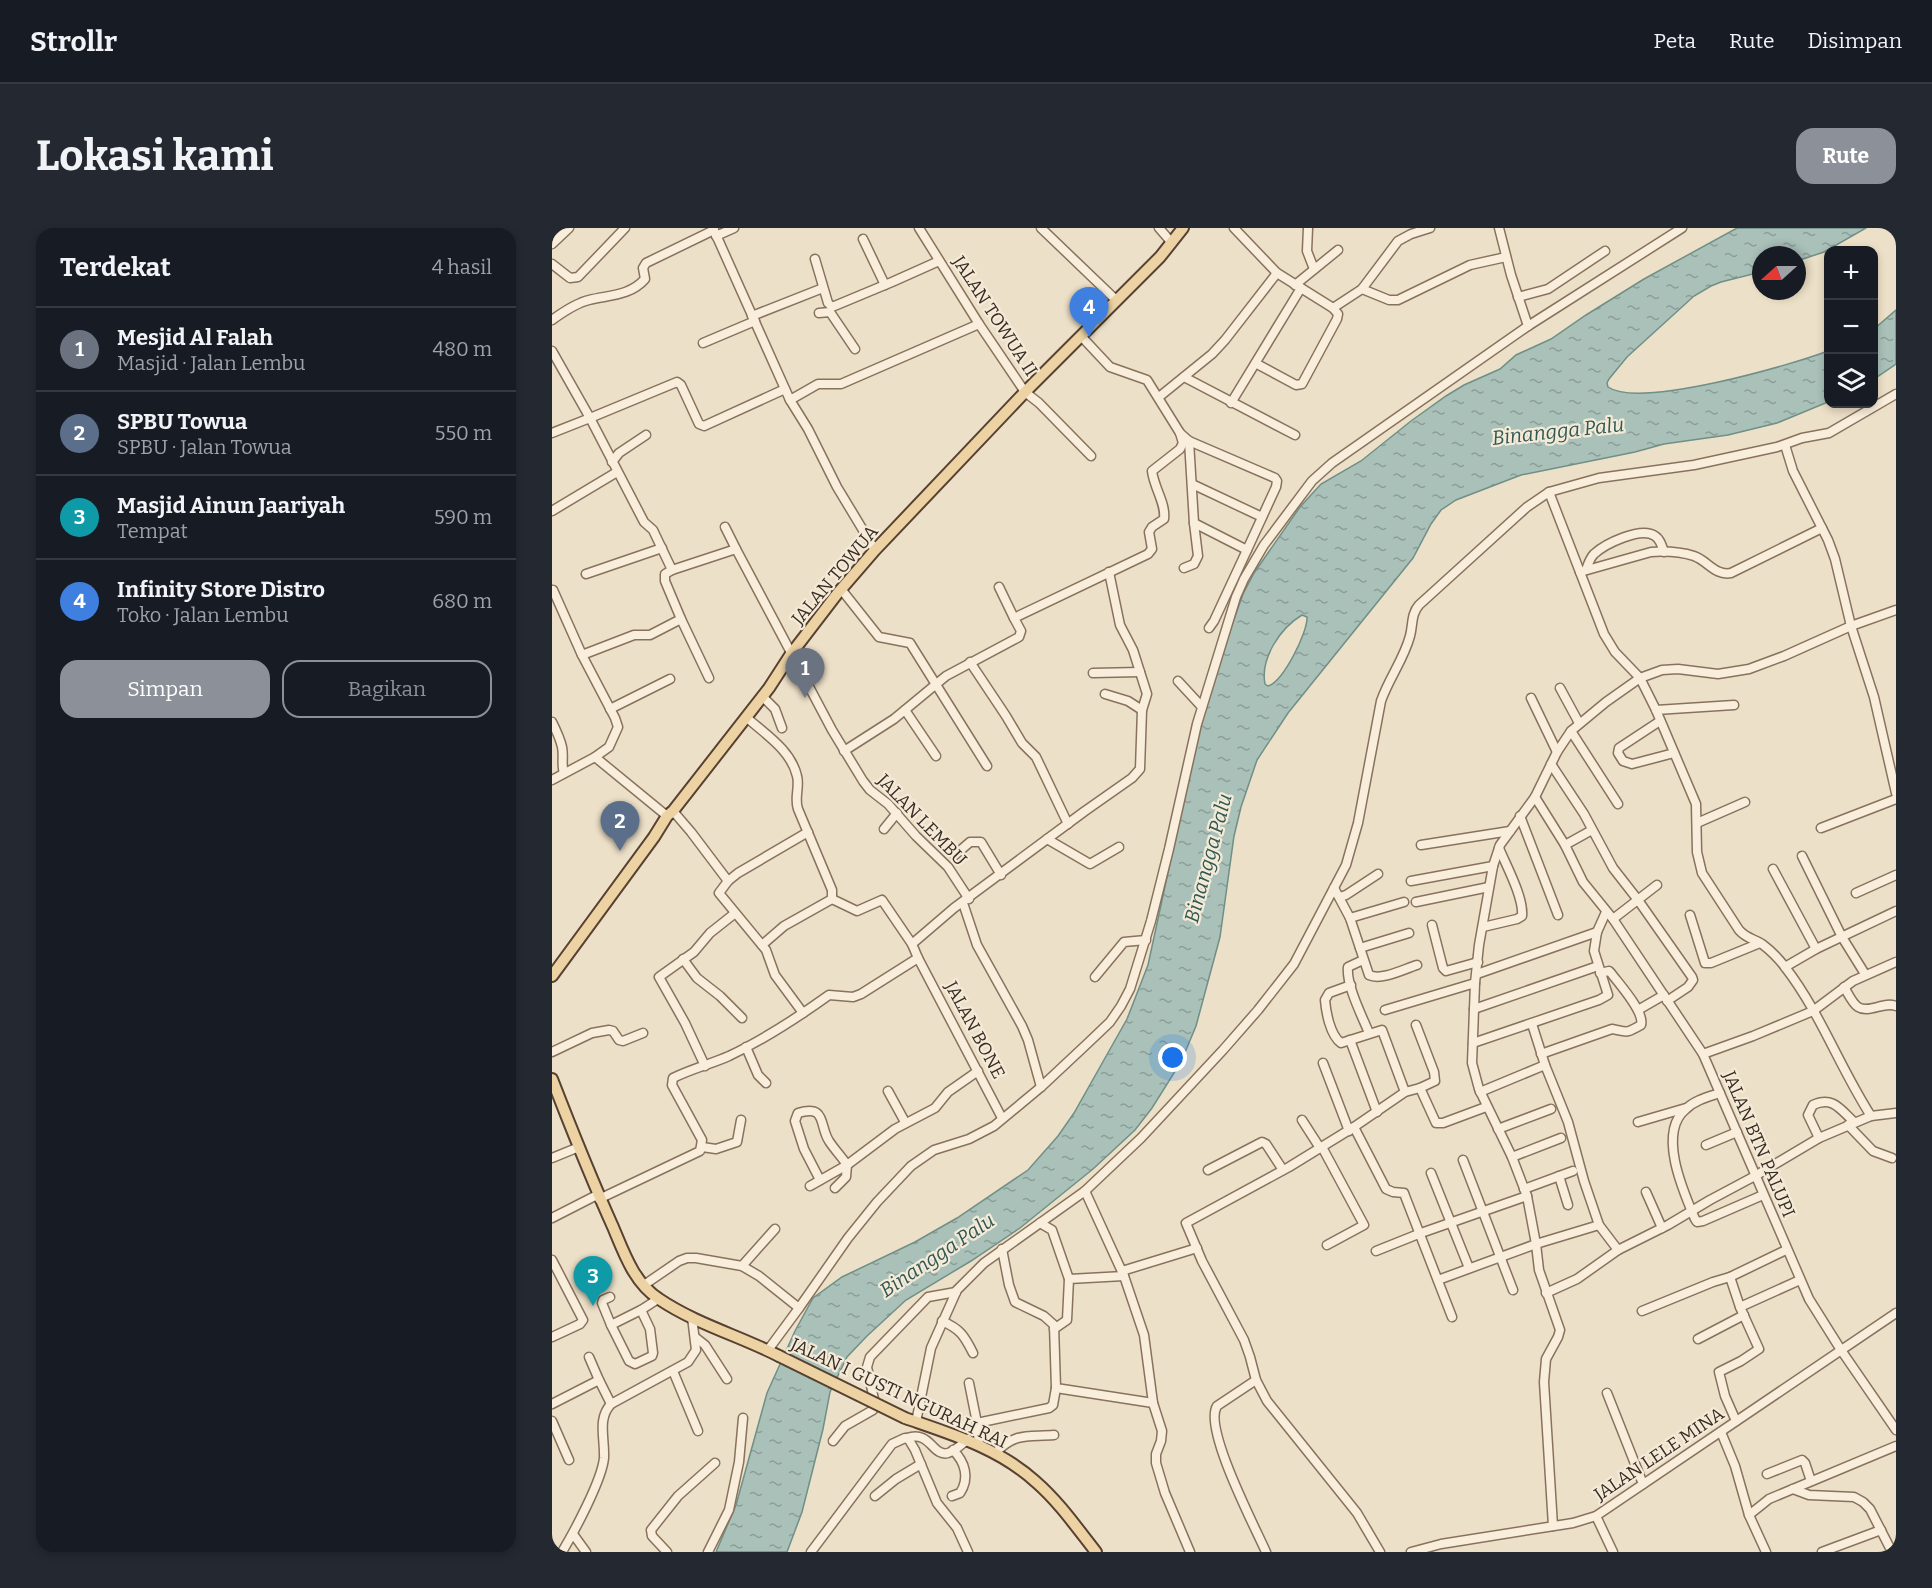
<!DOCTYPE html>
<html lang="id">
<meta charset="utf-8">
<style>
body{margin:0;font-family:Bitter,serif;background:#242831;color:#f1f3f6}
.controls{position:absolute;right:18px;top:18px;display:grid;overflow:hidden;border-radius:12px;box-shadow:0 3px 9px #0003}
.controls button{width:54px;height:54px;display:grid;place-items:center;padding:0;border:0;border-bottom:2px solid #363941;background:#171b24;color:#f1f3f6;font:30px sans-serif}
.compass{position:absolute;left:1200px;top:18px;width:54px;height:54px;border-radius:50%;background:#171b24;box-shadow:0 3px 9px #0003;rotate:249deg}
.you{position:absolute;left:621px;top:830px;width:21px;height:21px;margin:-15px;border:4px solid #fff;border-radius:50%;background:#1a73e8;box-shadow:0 0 0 9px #1a73e833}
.badge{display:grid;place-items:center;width:39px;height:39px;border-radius:50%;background:#8c9099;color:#fff;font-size:20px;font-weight:700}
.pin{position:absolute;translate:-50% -50px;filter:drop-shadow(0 2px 3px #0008)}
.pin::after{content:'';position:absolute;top:32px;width:21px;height:18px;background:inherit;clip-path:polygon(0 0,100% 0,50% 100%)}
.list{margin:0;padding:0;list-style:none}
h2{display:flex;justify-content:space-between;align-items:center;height:78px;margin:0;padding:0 24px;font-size:26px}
h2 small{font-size:20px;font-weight:400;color:#9ea1a6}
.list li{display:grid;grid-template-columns:39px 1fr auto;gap:18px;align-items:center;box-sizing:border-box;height:84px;padding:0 24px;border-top:2px solid #363941}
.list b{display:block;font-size:22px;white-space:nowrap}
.list p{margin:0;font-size:20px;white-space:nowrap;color:#9ea1a6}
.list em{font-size:20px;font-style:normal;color:#9ea1a6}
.actions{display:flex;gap:12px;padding:18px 24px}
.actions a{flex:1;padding:14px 0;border:2px solid #8c9099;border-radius:18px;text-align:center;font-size:21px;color:#8c9099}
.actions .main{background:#8c9099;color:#fff}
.icon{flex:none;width:33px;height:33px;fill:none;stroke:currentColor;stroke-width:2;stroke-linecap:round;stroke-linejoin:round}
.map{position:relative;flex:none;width:1344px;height:1324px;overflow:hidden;border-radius:18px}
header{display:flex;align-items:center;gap:36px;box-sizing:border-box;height:84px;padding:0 30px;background:#171b24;border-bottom:2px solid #363941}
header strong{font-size:28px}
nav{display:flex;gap:33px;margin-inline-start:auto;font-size:21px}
.intro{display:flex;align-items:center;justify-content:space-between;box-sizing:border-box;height:144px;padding:0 36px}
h1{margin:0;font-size:42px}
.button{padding:15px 27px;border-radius:18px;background:#8c9099;color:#fff;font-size:21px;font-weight:700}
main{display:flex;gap:36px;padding:0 36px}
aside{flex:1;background:#171b24;border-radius:18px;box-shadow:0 3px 9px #0003}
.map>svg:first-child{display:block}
</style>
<header>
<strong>Strollr</strong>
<nav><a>Peta</a><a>Rute</a><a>Disimpan</a></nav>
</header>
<div class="intro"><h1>Lokasi kami</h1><a class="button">Rute</a></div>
<main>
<aside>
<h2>Terdekat<small>4 hasil</small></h2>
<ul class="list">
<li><span class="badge" style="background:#6b7280">1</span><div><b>Mesjid Al Falah</b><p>Masjid · Jalan Lembu</p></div><em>480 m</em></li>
<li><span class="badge" style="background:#5c6f8a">2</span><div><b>SPBU Towua</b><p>SPBU · Jalan Towua</p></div><em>550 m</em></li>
<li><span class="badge" style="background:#0f9aa8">3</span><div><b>Masjid Ainun Jaariyah</b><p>Tempat</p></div><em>590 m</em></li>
<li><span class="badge" style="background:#3f7fe0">4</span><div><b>Infinity Store Distro</b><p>Toko · Jalan Lembu</p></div><em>680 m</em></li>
</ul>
<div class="actions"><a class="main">Simpan</a><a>Bagikan</a></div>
</aside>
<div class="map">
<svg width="1344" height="1324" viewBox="0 0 1344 1324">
<defs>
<pattern id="water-ripples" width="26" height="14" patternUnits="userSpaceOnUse" patternTransform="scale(1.5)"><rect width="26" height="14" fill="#a9c1b9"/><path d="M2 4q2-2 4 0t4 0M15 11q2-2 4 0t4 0" fill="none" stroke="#8b9d96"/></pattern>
</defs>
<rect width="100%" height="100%" fill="#ede0c8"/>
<g fill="url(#water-ripples)" stroke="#708f86" stroke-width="1.5" fill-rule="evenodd">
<path d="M1185,0H1314L1272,24L1245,33V27H1209V44L1169,54L1159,58L1142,68L1075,129L1057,151L1055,155L1056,159C1088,181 1239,137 1276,123V174L1225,195L1176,207L1112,216L1083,224L969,247L904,272L889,282L879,296L861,330L736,485L705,532L689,579L682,608L668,709L644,798L629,834L600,880L583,902L541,941L468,1000L419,1033L354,1072L315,1108L295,1129L278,1164L271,1201L250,1284L235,1324H164L184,1277L215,1165L243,1103L261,1070L290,1049L363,1014L405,990L476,942L506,908L522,885L575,791L596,737L649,492L680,397L691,366L702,345L748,279L769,256L809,233L859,193L894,168L912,157L948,141L964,127L999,111L1034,87L1092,51ZM750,387L755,389C756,404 731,454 716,458L713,456C708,431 728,400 750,387Z"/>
<path d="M1344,82V136L1322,151V101Z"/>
</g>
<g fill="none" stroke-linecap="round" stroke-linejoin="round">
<defs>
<g id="minor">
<path d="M161,0L238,172L256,201L285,259L323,322"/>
<path d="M367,0L427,96L473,164L487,175L539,228"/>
<path d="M489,0L564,72"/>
<path d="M607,0L620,15"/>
<path d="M682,0L725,45L781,80L786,86L785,91L750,156L744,157L705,136"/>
<path d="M756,0L755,23L762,41"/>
<path d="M947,0L959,47L976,98"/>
<path d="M164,8L182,0"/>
<path d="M311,11L333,57"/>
<path d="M0,16L17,0"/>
<path d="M263,31L276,75L280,79L340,54L387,33"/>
<path d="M0,36L18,50L26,49L73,0"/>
<path d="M743,57L786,22"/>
<path d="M810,61L837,72H846L918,37L954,29"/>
<path d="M966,69L996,61L1053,23"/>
<path d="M781,80L810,61L846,13L859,6L878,0"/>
<path d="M267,85L278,84L303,121"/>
<path d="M200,88L271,60"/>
<path d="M0,92C11,84 24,75 37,72C57,67 78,68 93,51L91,40L94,35L162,2"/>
<path d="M151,115L203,93"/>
<path d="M0,123L38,190L125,154L129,157L147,196L152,198L233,161"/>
<path d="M632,149L743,207"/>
<path d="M607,169L660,126L673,112L725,45"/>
<path d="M238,172L266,156H289L427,96"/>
<path d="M679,175L749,60"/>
<path d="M0,205L38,190L92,294L101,302L120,342L184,321L280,502L311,553L318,562L336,576L364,608L396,639L417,671"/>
<path d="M628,205L637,213L723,250L725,253L724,259L695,322L642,295"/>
<path d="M1233,217L1241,243L1276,312L1283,331L1299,398L1322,469L1344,565"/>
<path d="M60,234L67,225L94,207"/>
<path d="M640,256L710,289"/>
<path d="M0,283L65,244"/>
<path d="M173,299L184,321"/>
<path d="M632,340L642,336L646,328L642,295L637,213"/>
<path d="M120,342L113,346V353L129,391L157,450"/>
<path d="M1034,342C1036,336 1038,330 1042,326C1053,316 1089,298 1103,308C1108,311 1110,318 1112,324"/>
<path d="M1028,344L1099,324C1113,323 1129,324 1142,328C1156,333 1163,348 1179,345L1270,300"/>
<path d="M34,346L110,320"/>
<path d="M447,359L462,390"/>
<path d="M289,361L327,409L358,415L435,538"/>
<path d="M0,363L1,362L30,427L63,490L66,499L57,519L43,529"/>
<path d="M657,400L662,393L695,322"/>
<path d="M30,427L82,407H98L129,391"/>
<path d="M418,434L454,488L470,515L484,529L516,596"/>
<path d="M541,445L588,444"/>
<path d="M626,453L650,479"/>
<path d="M1008,460L1027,495"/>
<path d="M553,466L576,473L590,482"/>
<path d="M210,468L223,481L230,500"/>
<path d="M979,470L1005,524"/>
<path d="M58,481L118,451"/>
<path d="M353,482L384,528"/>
<path d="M1104,482L1182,477"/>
<path d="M194,489C213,506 239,522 245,548C248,559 242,570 246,581L280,662V671L232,698L210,717"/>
<path d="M1108,493L1067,520L1066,525L1071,533L1080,536L1122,525"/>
<path d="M0,494C4,502 8,510 10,519C12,528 9,537 12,545"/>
<path d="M1019,503L1066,576"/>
<path d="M292,523L342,491L394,448L467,409L469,403L462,390L596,326L600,321L597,304L600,299L612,291C614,275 602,260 600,243L628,221L631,215L628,205L595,152L558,139L529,108"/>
<path d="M999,536L1032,586L1061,640L1086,672L1140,749L1141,752L1136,759L1115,773"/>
<path d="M0,552L43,529L115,588"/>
<path d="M983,569L1013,617L1031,654L1061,691L1151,826"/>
<path d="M121,583L139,604L176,653L167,665L214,722L223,747L251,785"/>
<path d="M968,588L1006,687"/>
<path d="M1145,595L1193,574"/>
<path d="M1269,600L1344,571"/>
<path d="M332,601L345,585"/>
<path d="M495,611L538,636L567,619"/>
<path d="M869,617L958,603"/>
<path d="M1013,617L1040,602"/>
<path d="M403,627L418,614H429L449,647"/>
<path d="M1250,628L1290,709L1313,746"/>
<path d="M1221,641L1264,721"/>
<path d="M176,653L186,645L256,604"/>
<path d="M859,653L941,638"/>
<path d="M782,660L798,690L817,747C830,753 852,741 865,737"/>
<path d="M1304,665L1344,647"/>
<path d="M788,669L794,667L826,646"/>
<path d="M280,671L305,683L330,672L360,716"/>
<path d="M864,674L937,659"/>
<path d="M411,675L425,717L470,798L476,812L489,859"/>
<path d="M1138,687L1153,735H1159L1208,715"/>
<path d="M798,690L852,674"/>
<path d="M1061,691L1105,657"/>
<path d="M880,697L891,740L894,743L926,734"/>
<path d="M931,699L965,691L970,688C972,670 954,637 947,620"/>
<path d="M808,720L857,705"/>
<path d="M366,730L360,716L402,680L533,583L580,550L588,541L590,482L595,466L581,422L568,397L557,344"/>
<path d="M131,731L145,750L168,768L190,790"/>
<path d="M811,732L796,739C794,757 810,788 817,805"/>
<path d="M1344,734L1301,753L1261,783L1201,808L1151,826L1257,1071L1289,1122L1344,1202"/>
<path d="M1233,739L1264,721L1344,683"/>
<path d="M925,746L1045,704"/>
<path d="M543,749L572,714L594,712"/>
<path d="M799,757L777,765L773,772C774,784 778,807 789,815L830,802L853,864"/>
<path d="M1292,759C1296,765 1300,775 1306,779C1317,786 1332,773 1344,778"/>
<path d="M922,781L1046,738"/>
<path d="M833,782L923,755"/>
<path d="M1086,782L1112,767"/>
<path d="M798,812L825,884"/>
<path d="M921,815L1047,772L1056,767L1042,723L1045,704L1054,684"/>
<path d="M194,819L206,847L214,855"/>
<path d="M0,824L40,805L57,802L61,803L67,812L71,813L91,805"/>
<path d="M989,826L1060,801C1076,804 1073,806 1089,797C1093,784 1067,756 1059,745L1057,743L1048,745"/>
<path d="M771,835L797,903"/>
<path d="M993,837L1016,894L1032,953L1047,997L1066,1022"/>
<path d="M153,838L133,795L107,749L142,724L158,705L182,686"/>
<path d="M868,860L884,895H891L934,879"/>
<path d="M336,863L353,894"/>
<path d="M928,864L993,837L980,796"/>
<path d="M1168,865C1156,869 1143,872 1134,881C1105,904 1131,963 1143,991L1145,994L1151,993L1211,967"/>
<path d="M1319,888L1344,885"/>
<path d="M750,892L768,920"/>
<path d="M1086,894L1134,880"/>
<path d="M1296,897L1321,923L1340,930"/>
<path d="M802,899L834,961L841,964L852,965L853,968L900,1089"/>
<path d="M946,901L999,881"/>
<path d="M1267,910L1256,887L1261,877C1281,868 1288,881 1302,894"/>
<path d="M1154,917L1185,904"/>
<path d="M150,919L164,921L185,914L189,892"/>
<path d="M770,919L812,997L775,1017"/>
<path d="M960,929L1009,910"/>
<path d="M0,930L27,919"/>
<path d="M911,932L961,1062"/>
<path d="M656,942L710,914L714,916L731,942"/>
<path d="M879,945L917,1040"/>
<path d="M1007,948L1016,977"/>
<path d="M268,952L252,921L243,893L246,885C275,876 267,898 277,913C282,921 290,929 295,937L343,901L383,880L396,864L426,843"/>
<path d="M258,958L295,937L294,949L283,960"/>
<path d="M972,961L1021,943"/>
<path d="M533,963L572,1048L592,1107L601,1175L610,1203L609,1213L604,1226V1235L613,1265L638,1324"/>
<path d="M1094,964L1110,1000"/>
<path d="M47,971L148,923L150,912L120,857L121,850C139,841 159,836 177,828C213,811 245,790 277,767L301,769L309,766L366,730L450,890"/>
<path d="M0,990L45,967"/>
<path d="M488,995L500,1002L517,1051"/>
<path d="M450,1021L457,1057L463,1074L492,1088L502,1097L504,1160L601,1175"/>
<path d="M824,1023L869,1005L975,968"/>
<path d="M0,1032L31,1092L28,1096L0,1109"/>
<path d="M190,1038L223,1001"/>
<path d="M570,1043L645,1020"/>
<path d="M1178,1049L1188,1079L1248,1052"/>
<path d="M886,1052L984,1016L1047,997"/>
<path d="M92,1057L127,1033L135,1030H144L190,1038L207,1048L247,1080L296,1010L325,974L359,938L382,922L417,911L442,898L489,859L536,815L558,794L569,778L578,761L599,693L617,621L645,496L684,369L692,351L712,317L760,253L780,235L976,98L1130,0"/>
<path d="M994,1065L1025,1051L1066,1022L1116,997L1158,972L1203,948L1267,910L1319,888C1288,840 1268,784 1233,739C1227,731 1218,722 1210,716C1201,710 1195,711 1187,702L1150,645L1145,624L1144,576L1104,482L1088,450L1063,424L1052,406L997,264"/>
<path d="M58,1069L51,1072L50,1075L59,1097L77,1133L83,1136L100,1128L101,1125L98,1101L89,1082"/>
<path d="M1090,1083L1161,1054L1178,1049L1234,1022"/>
<path d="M390,1093C408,1101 412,1107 421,1125"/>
<path d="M59,1097L89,1082L106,1071"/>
<path d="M502,1101L515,1092L517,1051L572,1048"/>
<path d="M143,1109L153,1117L175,1151"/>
<path d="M1146,1111L1192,1087"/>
<path d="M216,1122L247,1080"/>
<path d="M37,1129L47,1152"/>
<path d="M121,1143L146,1203"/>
<path d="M704,1152L665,1178C651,1200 703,1299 714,1324"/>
<path d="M417,1155L425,1195"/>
<path d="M1055,1165L1091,1256"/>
<path d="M0,1176L47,1152L59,1176"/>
<path d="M0,1193L17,1232"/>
<path d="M1184,1193L1173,1168L1167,1144L1189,1133L1207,1121L1188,1079"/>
<path d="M364,1194L379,1120L405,1062L432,1035L533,963L589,910L671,822L706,782L742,736L794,637L806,595L829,473C837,450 852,431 858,408C861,397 859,386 867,377L975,279L997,264L1047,250L1142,237L1225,219L1250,210L1277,205L1344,166"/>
<path d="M1169,1204L1183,1238L1197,1287L1214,1324"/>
<path d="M355,1210C379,1202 380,1229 396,1225C403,1223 410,1216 416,1211"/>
<path d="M281,1213L293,1198L321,1182L323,1176L315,1139L318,1129L376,1069L404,1064"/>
<path d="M427,1217L425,1195L497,1180L501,1177L504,1160"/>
<path d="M443,1225C464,1204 475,1209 502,1207"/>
<path d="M1215,1246L1250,1232L1253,1235L1259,1253"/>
<path d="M1241,1261L1257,1267L1302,1269L1311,1274L1318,1281L1340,1324"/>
<path d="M323,1268L344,1251L369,1236"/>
<path d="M400,1268L408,1265C418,1250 413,1234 401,1222"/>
<path d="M1197,1287L1217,1271L1344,1218"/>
<path d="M1044,1288L1061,1324"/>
<path d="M1001,1298L992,1154L994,1131L1006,1109L1008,1102L987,1042L984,1016L975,968L960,929L927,861L920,835L923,755L927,717L941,638L948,617L983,569L1005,524L1019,503L1054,474L1088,450L1110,442L1126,441L1166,446L1197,441L1232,428L1299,398L1344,382"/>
<path d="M21,1306L34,1324"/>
<path d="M10,1324C22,1304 50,1252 52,1230C53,1210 45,1191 59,1176L136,1134L144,1122L140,1089"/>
<path d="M115,1324L100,1308L99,1302L126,1268L163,1235"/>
<path d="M156,1324L177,1282L187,1234L191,1190"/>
<path d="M259,1324L340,1216L353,1210L357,1212L363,1222L385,1275L405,1300L416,1324"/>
<path d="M828,1324L805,1285L715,1173L704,1152L698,1129L692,1112L650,1033L634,995L737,939L802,899L853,864L868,860L883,853L882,844L864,797"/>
<path d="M859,1324L889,1316L1021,1295L1044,1288L1344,1085"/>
<path d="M1270,1324L1329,1302"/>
</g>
<g id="major">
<path d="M0,748L102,609L115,588L121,583L217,460L239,426L285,366L323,322L473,164L608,29L631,0"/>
<path d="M0,851C19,900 39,950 61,999C72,1025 82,1055 107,1071C144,1096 188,1108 227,1128"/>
<path d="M353,1190C399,1206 447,1220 484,1254C507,1274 525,1300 544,1324"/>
</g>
</defs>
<use href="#minor" stroke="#88725e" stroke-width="11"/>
<use href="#major" stroke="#564132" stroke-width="14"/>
<use href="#minor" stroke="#f8eedb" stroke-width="8"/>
<use href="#major" stroke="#edd2a3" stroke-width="10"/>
<defs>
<path id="major-bridge" d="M227,1128L353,1190"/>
</defs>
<use href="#major-bridge" stroke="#564132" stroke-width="14" stroke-linecap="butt"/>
<use href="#major-bridge" stroke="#edd2a3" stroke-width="10"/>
</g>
<g text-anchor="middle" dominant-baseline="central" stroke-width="4.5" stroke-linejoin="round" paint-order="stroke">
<g font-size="18" fill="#392b21" stroke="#f4ead8">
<text transform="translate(443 88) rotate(57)">JALAN TOWUA II</text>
<text transform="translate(283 347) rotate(-50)">JALAN TOWUA</text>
<text transform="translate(370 592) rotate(46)">JALAN LEMBU</text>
<text transform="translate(423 802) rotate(62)">JALAN BONE</text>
<text transform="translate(1207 916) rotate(67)">JALAN BTN PALUPI</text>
<text transform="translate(347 1165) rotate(25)">JALAN I GUSTI NGURAH RAI</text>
<text transform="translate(1107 1226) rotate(-34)">JALAN LELE MINA</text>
</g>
<g font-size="20" font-style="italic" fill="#315853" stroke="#f4ead8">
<text transform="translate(1006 203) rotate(-6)">Binangga Palu</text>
<text transform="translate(656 630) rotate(-75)">Binangga Palu</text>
<text transform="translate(385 1027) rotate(-34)">Binangga Palu</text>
</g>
</g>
</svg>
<div class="controls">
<button>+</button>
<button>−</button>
<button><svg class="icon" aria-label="layers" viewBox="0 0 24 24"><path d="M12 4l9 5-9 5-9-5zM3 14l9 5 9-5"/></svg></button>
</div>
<svg class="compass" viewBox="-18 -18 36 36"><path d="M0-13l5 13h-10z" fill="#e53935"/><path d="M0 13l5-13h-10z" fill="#9ea1a6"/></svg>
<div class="you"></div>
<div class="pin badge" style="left:253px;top:470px;background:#6b7280">1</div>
<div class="pin badge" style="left:68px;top:623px;background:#5c6f8a">2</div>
<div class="pin badge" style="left:41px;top:1078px;background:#0f9aa8">3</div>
<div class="pin badge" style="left:537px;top:109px;background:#3f7fe0">4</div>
</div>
</main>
